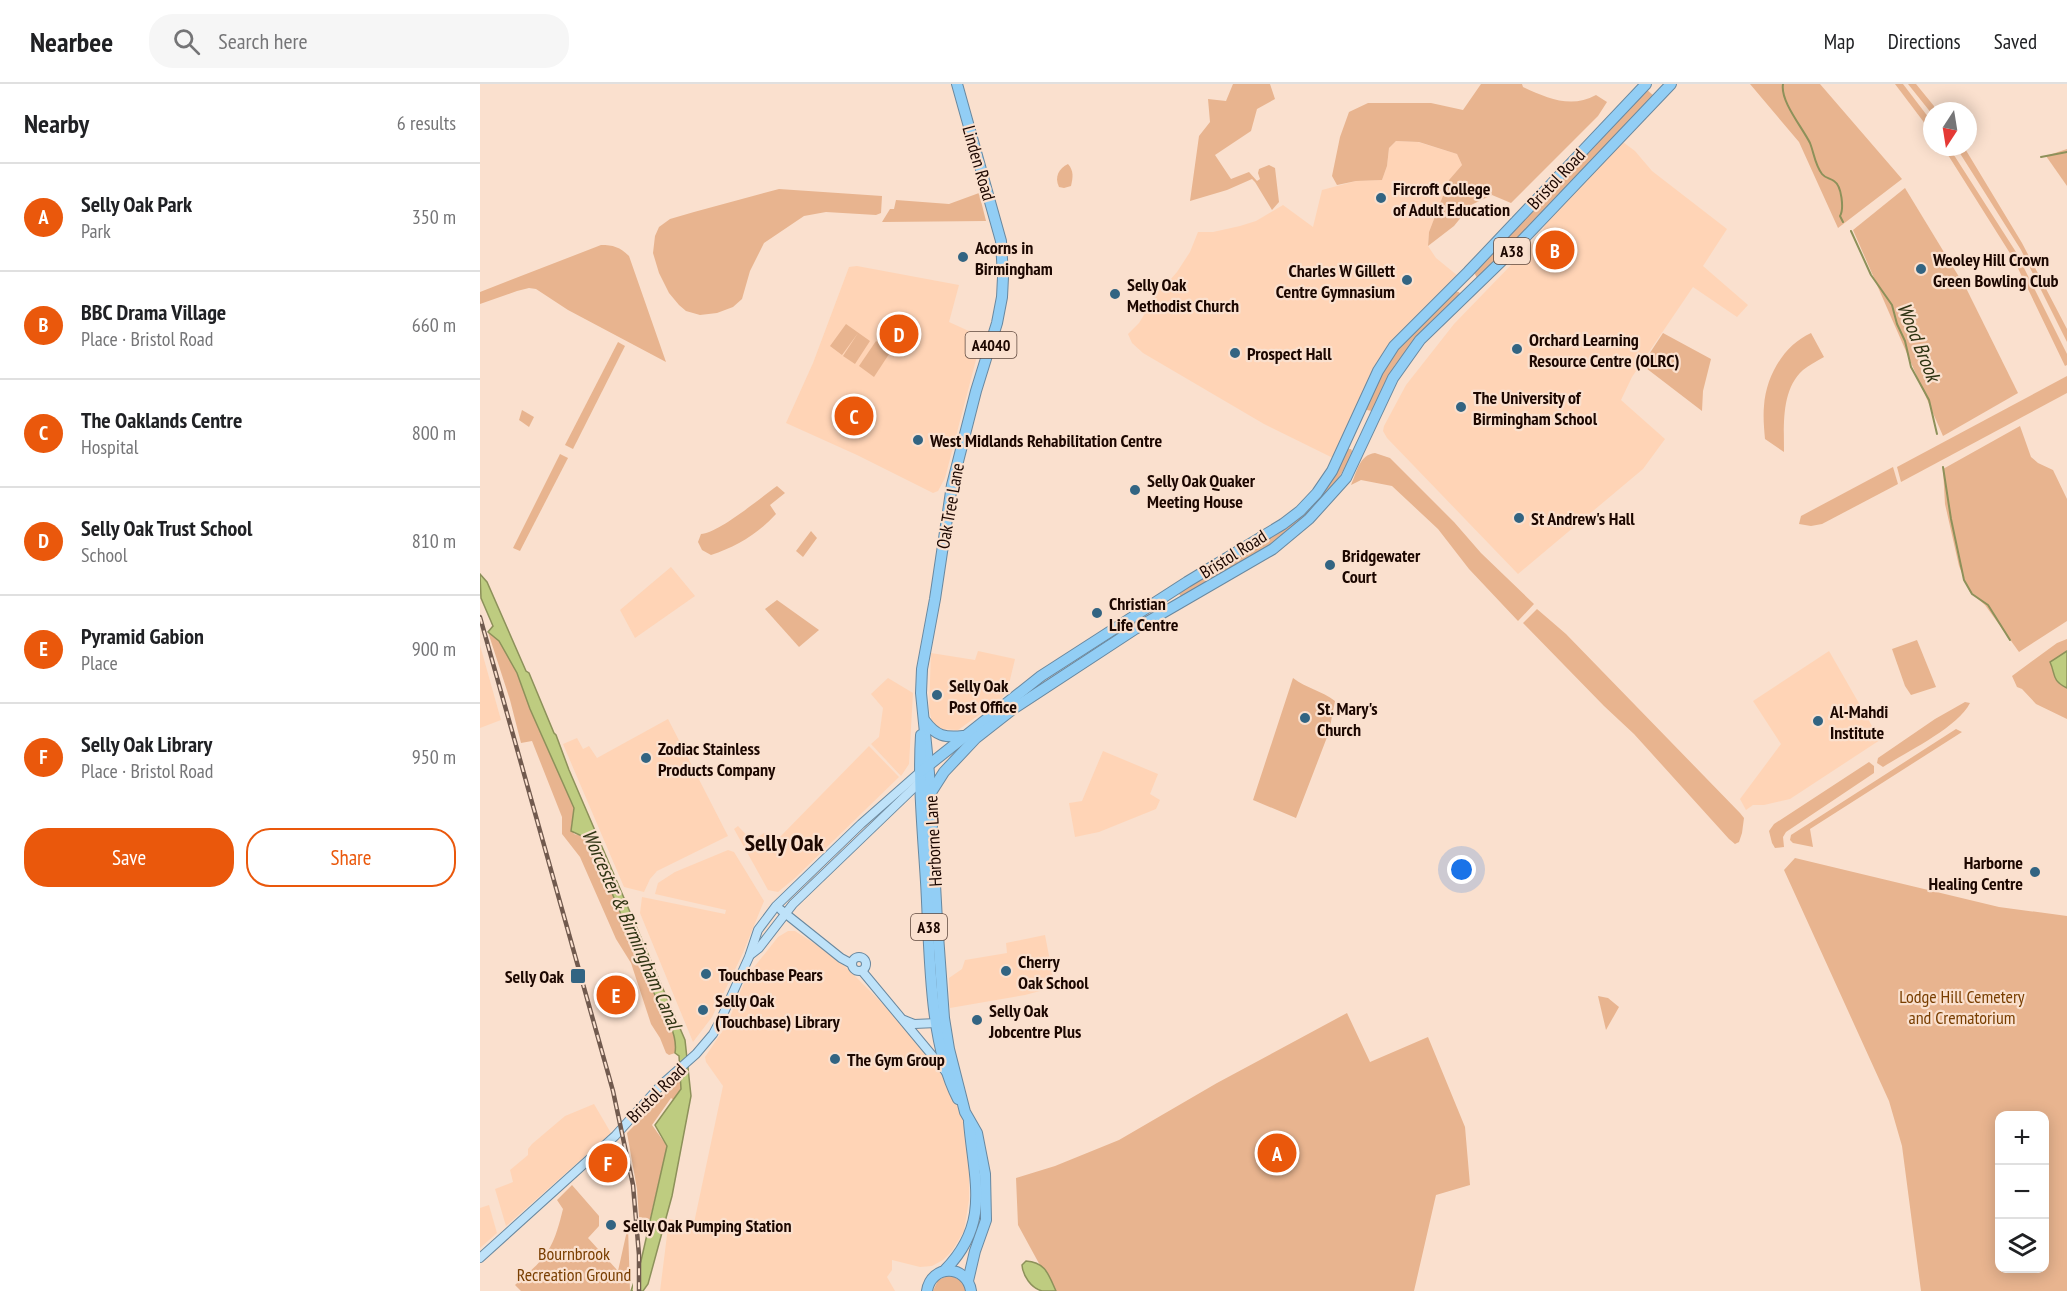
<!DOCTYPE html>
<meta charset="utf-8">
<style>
body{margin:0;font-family:"PT Sans Narrow",sans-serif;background:#f6f6f6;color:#202124}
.controls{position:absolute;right:18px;bottom:18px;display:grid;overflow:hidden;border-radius:12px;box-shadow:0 3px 15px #0003}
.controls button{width:54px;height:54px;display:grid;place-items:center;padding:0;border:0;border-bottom:2px solid #e0e0e0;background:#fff;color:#202124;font:30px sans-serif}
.compass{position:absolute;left:1443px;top:18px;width:54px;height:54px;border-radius:50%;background:#fff;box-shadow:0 3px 15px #0003;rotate:192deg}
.you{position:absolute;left:982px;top:786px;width:21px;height:21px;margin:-15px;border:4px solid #fff;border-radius:50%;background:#1a73e8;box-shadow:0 0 0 9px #1a73e833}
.badge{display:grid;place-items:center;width:39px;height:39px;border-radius:50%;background:#ea580c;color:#fff;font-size:20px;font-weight:700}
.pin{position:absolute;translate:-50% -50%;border:3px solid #fff;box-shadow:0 2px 6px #0006}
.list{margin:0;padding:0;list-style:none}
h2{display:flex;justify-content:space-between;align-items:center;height:78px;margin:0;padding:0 24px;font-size:26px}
h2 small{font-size:20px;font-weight:400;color:#757577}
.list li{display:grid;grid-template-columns:39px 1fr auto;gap:18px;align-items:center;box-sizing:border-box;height:108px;padding:0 24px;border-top:2px solid #e0e0e0}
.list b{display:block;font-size:22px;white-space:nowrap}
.list p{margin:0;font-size:20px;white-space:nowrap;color:#757577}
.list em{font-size:20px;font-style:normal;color:#757577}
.actions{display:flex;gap:12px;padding:18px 24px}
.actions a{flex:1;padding:14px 0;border:2px solid #ea580c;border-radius:24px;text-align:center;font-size:21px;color:#ea580c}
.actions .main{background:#ea580c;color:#fff}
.icon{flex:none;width:33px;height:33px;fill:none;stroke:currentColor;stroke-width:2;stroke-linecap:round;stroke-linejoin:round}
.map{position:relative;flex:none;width:1587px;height:1207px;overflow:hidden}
header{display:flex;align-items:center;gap:36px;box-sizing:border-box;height:84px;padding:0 30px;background:#fff;border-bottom:2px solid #e0e0e0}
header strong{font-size:28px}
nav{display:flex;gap:33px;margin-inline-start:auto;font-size:21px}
.search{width:420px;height:54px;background:#f6f6f6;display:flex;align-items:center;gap:15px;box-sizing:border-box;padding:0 21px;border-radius:24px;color:#757577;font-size:22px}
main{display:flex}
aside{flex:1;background:#fff}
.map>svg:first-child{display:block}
</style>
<header>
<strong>Nearbee</strong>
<div class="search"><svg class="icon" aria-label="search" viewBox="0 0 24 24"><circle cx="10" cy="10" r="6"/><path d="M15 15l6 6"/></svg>Search here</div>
<nav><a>Map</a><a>Directions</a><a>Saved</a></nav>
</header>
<main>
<aside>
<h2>Nearby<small>6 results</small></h2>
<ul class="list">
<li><span class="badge">A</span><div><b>Selly Oak Park</b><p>Park</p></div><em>350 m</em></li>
<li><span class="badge">B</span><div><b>BBC Drama Village</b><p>Place · Bristol Road</p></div><em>660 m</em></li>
<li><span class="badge">C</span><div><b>The Oaklands Centre</b><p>Hospital</p></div><em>800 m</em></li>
<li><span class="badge">D</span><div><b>Selly Oak Trust School</b><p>School</p></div><em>810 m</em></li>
<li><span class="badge">E</span><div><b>Pyramid Gabion</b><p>Place</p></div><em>900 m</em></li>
<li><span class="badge">F</span><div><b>Selly Oak Library</b><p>Place · Bristol Road</p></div><em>950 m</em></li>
</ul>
<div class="actions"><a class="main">Save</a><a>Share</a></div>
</aside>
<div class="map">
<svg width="1587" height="1207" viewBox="0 0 1587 1207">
<rect width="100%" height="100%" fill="#fae0ce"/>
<g fill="#ffd4b6">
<path d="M916,57L938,58L977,70L982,81L969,96L949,148L948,162L956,174L978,192L944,227L853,374L784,340L663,269L652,259L648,250L659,239L684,198L690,196L697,188L710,168L718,148H733L760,142L776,137L803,121L833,143L842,106L876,97L902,96L907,82L909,64Z"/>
<path d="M1143,58L1155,67L1172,87L1247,145L1223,182L1268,221L1257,233L1213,203L1152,293L1141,316L1185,355L1163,385L1038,490L907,354L903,347L904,342L926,301L974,240L1062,149L1067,135Z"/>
<path d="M377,182L479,201L469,238L502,253L465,394L458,407L453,409L377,371L306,339L333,279L369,183Z"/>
<path d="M191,483L215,512L155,554L140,526Z"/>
<path d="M0,561L21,636L0,644Z"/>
<path d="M498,567L535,575L528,604L522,614L478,646L459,645L452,639L449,624L451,569L495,576Z"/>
<path d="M1349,567L1400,656L1310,715L1284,721H1273L1266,726L1260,715L1301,660L1273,617Z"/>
<path d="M408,594L433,609L429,680L421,692L391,660L399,653L403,624L391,610Z"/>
<path d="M188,635L248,752L177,787L170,795L164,808L144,803L83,660L97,654L103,665L109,662L117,674Z"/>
<path d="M389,662L419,693L315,794L298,808L288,806L254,745L258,742L272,757L284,749L295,758Z"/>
<path d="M623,667L678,690L670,710L680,716L676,725L619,748L595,753L589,719L602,717Z"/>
<path d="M248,766L254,768L284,817L262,871L232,933L213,958L160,829L162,813L245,830L246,826L175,810L178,799L195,788Z"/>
<path d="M308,847H315L346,867L366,883L433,950L452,973L481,1028L489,1064V1116L484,1147L472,1167L463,1176L452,1182L440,1183L412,1176V1186L407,1193L415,1207H180L189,1135L214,1139L243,1002L226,978L225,973L247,940L267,892L298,853Z"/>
<path d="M565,851L575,903L545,911L470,924L469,894L482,885L485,876L527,869L526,859Z"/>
<path d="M114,1020L131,1049L26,1142L15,1105L33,1098L30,1086L48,1071V1065L52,1060L85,1032Z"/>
<path d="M9,1121L17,1149L0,1164V1124Z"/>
</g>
<g fill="#e8b48f" fill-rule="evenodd">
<path d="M753,0H790L795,15L777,25L771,47L735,71L751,95L769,88L777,97L780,95L778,89L779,85L789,81L795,84L799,118L792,126L775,98L772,95L747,106L710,117L719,52L730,38L728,15L746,17Z"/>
<path d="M1001,0H1042L1043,3C1067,14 1091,25 1116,11L1127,18L1118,32L1031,119L1012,111L991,121L974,142L948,162L949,148L969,96L982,81L977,70L939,58L916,57L909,64L907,82L902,96L876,97L857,101L852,92L860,53L869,28L888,19H951L983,26Z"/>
<path d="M1270,0H1340L1422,95L1358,144L1319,58Z"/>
<path d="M1415,0H1423L1452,38V49Z"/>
<path d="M1428,0H1436L1458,27H1452V30Z"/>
<path d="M1166,5L1174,12L1000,195L997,194L993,186Z"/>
<path d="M1476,63H1484L1542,159L1587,245V258L1541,166Z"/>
<path d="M1587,65V102L1566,72Z"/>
<path d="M1472,68L1536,168L1587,270V281L1585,282L1533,174L1468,71Z"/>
<path d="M588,80C594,87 593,93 591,102L584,104L579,103C574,93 579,84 588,80Z"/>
<path d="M1425,104L1487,206L1538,309L1463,352L1373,146Z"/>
<path d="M299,105L402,112L401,129L396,131L346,128L324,132L284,159L270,187L262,215L253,223L237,229L220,231L206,227L199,221L189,209L179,189L173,169L175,152L179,143L190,135L214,128Z"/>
<path d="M499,109L506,137L402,138L410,125H414L416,116L469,120Z"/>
<path d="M121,161C133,161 140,163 149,172L186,278L88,226L56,205L49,204L37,207L0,220V208Z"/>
<path d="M973,207L979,208L980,210L934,257L915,281L892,327L887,326L884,323L913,266Z"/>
<path d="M366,240L390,257L375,280L363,272L378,249L362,271L350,262Z"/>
<path d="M1183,249L1231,275L1223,307L1222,327L1162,281Z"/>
<path d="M1331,249L1344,273C1337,277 1329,281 1323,286C1301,306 1304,341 1304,368L1285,355C1284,344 1283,332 1284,322C1286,292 1304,261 1331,249Z"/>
<path d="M396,257L411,267L394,293L379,282Z"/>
<path d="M138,258L145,262L93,365L85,361Z"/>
<path d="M1587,292V309L1421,398L1417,383Z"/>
<path d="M42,326L54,333L49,343L39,336Z"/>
<path d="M1540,342L1551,373L1558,379L1573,386L1587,415V537L1539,568L1505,521L1490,508L1479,482L1465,420L1463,385Z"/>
<path d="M867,365H871L873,369C867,380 861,391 854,401C817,453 755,482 702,514L697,507L806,440Z"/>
<path d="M895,369L910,374L974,438L1001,469L1054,520L1038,537L989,485L958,445L912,402L881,396L871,401C877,388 879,371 895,369Z"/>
<path d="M80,370L88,374L40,467L33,464Z"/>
<path d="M1413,383L1418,400L1342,440L1331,442L1319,440L1321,432Z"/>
<path d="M297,402L305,409L290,421L296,430C278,450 256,463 231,471L222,466L218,458L221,450C239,449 280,414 297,402Z"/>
<path d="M331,447L337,454L323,473L316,467Z"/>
<path d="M297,516L339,546L319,563L285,525Z"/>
<path d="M1057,525L1086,550L1260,729L1264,734L1262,749L1259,758L1255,760L1249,755L1154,650L1124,622L1043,539Z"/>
<path d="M8,548C32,561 41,604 51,627C65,660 80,692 94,724V734L91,741L94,750L102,752L113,763L177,916C186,931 198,951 195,969L189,971L186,969L180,954L171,940L151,879L136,855L100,773L82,750V733L52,657L41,659L30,616Z"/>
<path d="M1587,555V635L1556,620L1542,605L1537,603L1532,592L1577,559Z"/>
<path d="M1437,556L1456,603L1431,611L1425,602L1412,565Z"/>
<path d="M813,594C826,604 842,607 855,617L849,648L816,734L773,716Z"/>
<path d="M1485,618L1490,619C1477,644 1428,667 1403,683L1397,679L1398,674L1455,635Z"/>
<path d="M1476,645L1482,648L1330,745L1333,763L1313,759L1310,756L1311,751Z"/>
<path d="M1389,678L1394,682V689L1306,748L1303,753L1304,763L1295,764L1292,759L1289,747L1294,740Z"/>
<path d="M1315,774L1519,823L1587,832V1207H1441L1422,1062L1409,1017L1304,786ZM1520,1032H1564V1184H1520Z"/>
<path d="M1118,912L1128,914L1139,923L1126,946Z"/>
<path d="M867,929L890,978L948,953L985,1043L990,1101L956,1111L934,1207H574L538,1141L536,1094L575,1082L639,1056L737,999Z"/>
<path d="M201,994V1005L194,1016L191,1014L172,1041L187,1062L170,1135L159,1133L157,1105L147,1049Z"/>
<path d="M92,1101L119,1132V1142L108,1154L138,1187L148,1142L150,1207H41L35,1201C67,1173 73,1166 83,1125L77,1116Z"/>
<path d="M468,1192C477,1193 484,1197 486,1207H453L458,1196Z"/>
</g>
<g fill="#becc80" stroke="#8d915a" stroke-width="1.5">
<path d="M0,490L7,498L46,587L49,589L74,649L76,651L89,686L205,956L211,1012L192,1112L168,1200L163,1207H151L161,1177L187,1062L175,1041L201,1005L199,972L195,969C198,951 186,931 177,916L113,764L102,752L91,747L94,724L50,625L37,589L19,557L8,548L13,542L1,514Z"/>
<path d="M1587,567V604C1571,596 1576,591 1570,578Z"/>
<path d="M546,1177C566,1178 569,1192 576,1207C572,1207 565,1207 562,1207C551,1204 543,1192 542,1181Z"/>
</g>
<path fill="#fae0ce" d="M161,1166V1207H153V1192Z"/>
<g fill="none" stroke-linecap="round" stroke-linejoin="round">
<g stroke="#8d915a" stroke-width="2">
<path d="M1303,0C1300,17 1322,43 1330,59C1334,69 1335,81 1342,90C1345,94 1350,94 1354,97C1362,102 1364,125 1360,132L1363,138"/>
<path d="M1561,73L1587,68"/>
<path d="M1371,147L1391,191L1412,221L1417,240L1425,257L1431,283L1449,316L1457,350"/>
<path d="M1463,383L1471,435L1484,496L1492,510L1508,521L1530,556"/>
</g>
<defs>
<g id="major">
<path d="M301,826L361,874L372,880"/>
<path d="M270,871L279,864L313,820L442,696"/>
<circle cx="379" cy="880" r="7"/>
<path d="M382,887L466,988"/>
<path d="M424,936L434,940L457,939L460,941"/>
<path d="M0,1174L135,1052L181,1001L216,970L233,950L241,935L269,873L278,846L296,822L381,740L440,688"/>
</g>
<g id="highway">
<path d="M477,0L521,157L523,193L522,213L517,239L496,307L472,401L455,515L442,585L441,609L449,689L457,837L464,934L469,965L485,1028L497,1049L505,1090L506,1136L495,1167L488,1197"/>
<path d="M445,637C456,652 465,654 483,652"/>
<path d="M441,651C438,700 443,749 446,798C450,863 448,957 478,1015"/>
<path d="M440,688L561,592L707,498L803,440L820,427L837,409L852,387L898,287L914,262L988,188L1166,0"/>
<path d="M450,710L464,688L496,654L533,625L655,545L793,465L829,435L866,394L913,294L940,256L1032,167L1191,0"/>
<path d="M465,1186C511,1139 494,1097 489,1038"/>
<path d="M447,1207C451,1180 487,1180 491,1207"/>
</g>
</defs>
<use href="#major" stroke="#69889f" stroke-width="10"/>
<use href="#highway" stroke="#69889f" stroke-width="12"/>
<use href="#major" stroke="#bee2f9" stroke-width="8"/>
<use href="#highway" stroke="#92cef5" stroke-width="10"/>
<defs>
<path id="rail" d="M0,533L133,1007L153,1101L159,1171V1207"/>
</defs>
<use href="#rail" stroke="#715a4e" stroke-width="4.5"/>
<use href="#rail" stroke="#fae0ce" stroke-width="2" stroke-dasharray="7" stroke-linecap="butt"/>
</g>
<g fill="#326482" stroke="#fae0ce" stroke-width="2">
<circle cx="901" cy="114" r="6"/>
<circle cx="483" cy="173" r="6"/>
<circle cx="1441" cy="185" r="6"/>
<circle cx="927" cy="196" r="6"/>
<circle cx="635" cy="210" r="6"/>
<circle cx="1037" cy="265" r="6"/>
<circle cx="755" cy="269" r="6"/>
<circle cx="981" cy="323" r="6"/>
<circle cx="438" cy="356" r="6"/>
<circle cx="655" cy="406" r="6"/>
<circle cx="1039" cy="434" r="6"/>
<circle cx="850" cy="481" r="6"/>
<circle cx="617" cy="529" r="6"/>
<circle cx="457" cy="611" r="6"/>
<circle cx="825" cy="634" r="6"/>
<circle cx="1338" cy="637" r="6"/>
<circle cx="166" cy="674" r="6"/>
<circle cx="1555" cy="788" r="6"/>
<circle cx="526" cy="887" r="6"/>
<circle cx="226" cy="890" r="6"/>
<rect x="90" y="884" width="16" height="16" rx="3"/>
<circle cx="223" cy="926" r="6"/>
<circle cx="497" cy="936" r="6"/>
<circle cx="355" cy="975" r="6"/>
<circle cx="131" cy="1141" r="6"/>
</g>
<g text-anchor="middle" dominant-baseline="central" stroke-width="4.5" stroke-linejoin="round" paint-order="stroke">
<g fill="#fae0ce" stroke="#5f483e" stroke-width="1.5">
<rect x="1014" y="154" width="36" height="26" rx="4.5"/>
<rect x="485.5" y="248" width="51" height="26" rx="4.5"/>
<rect x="431" y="830" width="36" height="26" rx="4.5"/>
</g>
<g font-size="16" font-weight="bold" fill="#1c0700">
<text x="1032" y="167">A38</text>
<text x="511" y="261">A4040</text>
<text x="449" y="843">A38</text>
</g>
<g font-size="18" fill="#1c0700" stroke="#fae0ce">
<text transform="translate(499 79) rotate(74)">Linden Road</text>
<text transform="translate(1076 95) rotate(-47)">Bristol Road</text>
<text transform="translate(470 422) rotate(-80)">Oak Tree Lane</text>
<text transform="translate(753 470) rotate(-32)">Bristol Road</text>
<text transform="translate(453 757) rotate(-93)">Harborne Lane</text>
<text transform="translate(176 1009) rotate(-45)">Bristol Road</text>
</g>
<g font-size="18" font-weight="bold" fill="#1c0700" stroke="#fae0ce" text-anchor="start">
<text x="913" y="104">Fircroft College<tspan x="913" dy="21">of Adult Education</tspan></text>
<text x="495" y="163">Acorns in<tspan x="495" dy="21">Birmingham</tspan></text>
<text x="1453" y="175">Weoley Hill Crown<tspan x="1453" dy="21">Green Bowling Club</tspan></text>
<text x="915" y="186" text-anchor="end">Charles W Gillett<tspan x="915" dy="21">Centre Gymnasium</tspan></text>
<text x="647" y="200">Selly Oak<tspan x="647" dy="21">Methodist Church</tspan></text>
<text x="1049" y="255">Orchard Learning<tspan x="1049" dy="21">Resource Centre (OLRC)</tspan></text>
<text x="767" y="269">Prospect Hall</text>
<text x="993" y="313">The University of<tspan x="993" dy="21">Birmingham School</tspan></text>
<text x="450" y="356">West Midlands Rehabilitation Centre</text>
<text x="667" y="396">Selly Oak Quaker<tspan x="667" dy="21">Meeting House</tspan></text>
<text x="1051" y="434">St Andrew's Hall</text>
<text x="862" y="471">Bridgewater<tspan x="862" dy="21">Court</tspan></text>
<text x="629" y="519">Christian<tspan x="629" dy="21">Life Centre</tspan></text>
<text x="469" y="601">Selly Oak<tspan x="469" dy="21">Post Office</tspan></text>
<text x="837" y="624">St. Mary's<tspan x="837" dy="21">Church</tspan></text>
<text x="1350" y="627">Al-Mahdi<tspan x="1350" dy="21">Institute</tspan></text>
<text x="178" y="664">Zodiac Stainless<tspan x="178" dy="21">Products Company</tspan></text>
<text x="1543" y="778" text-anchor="end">Harborne<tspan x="1543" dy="21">Healing Centre</tspan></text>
<text x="538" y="877">Cherry<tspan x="538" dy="21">Oak School</tspan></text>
<text x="238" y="890">Touchbase Pears</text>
<text x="84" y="892" text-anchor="end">Selly Oak</text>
<text x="235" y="916">Selly Oak<tspan x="235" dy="21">(Touchbase) Library</tspan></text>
<text x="509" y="926">Selly Oak<tspan x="509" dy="21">Jobcentre Plus</tspan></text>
<text x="367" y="975">The Gym Group</text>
<text x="143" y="1141">Selly Oak Pumping Station</text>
</g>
<g font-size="18" fill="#793e01" stroke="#fae0ce">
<text x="1482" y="912">Lodge Hill Cemetery<tspan x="1482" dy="21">and Crematorium</tspan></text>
<text x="94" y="1169">Bournbrook<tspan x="94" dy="21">Recreation Ground</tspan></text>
</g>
<g font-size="20" font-style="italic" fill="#2e3312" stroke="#fae0ce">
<text transform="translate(1439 258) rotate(68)">Wood Brook</text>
<text transform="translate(152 845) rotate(66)">Worcester &amp; Birmingham Canal</text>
</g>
<g font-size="24" font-weight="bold" fill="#1c0700" stroke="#fae0ce">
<text x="304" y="758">Selly Oak</text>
</g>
</g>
</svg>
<div class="controls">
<button>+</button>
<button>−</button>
<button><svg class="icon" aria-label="layers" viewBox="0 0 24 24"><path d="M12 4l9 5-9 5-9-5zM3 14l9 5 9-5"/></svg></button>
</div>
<svg class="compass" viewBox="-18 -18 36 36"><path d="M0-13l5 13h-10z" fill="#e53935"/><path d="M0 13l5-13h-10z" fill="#757577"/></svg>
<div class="you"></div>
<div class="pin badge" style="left:797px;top:1069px">A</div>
<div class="pin badge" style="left:1075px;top:166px">B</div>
<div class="pin badge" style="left:374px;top:332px">C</div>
<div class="pin badge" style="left:419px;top:250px">D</div>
<div class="pin badge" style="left:136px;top:911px">E</div>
<div class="pin badge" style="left:128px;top:1079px">F</div>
</div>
</main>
